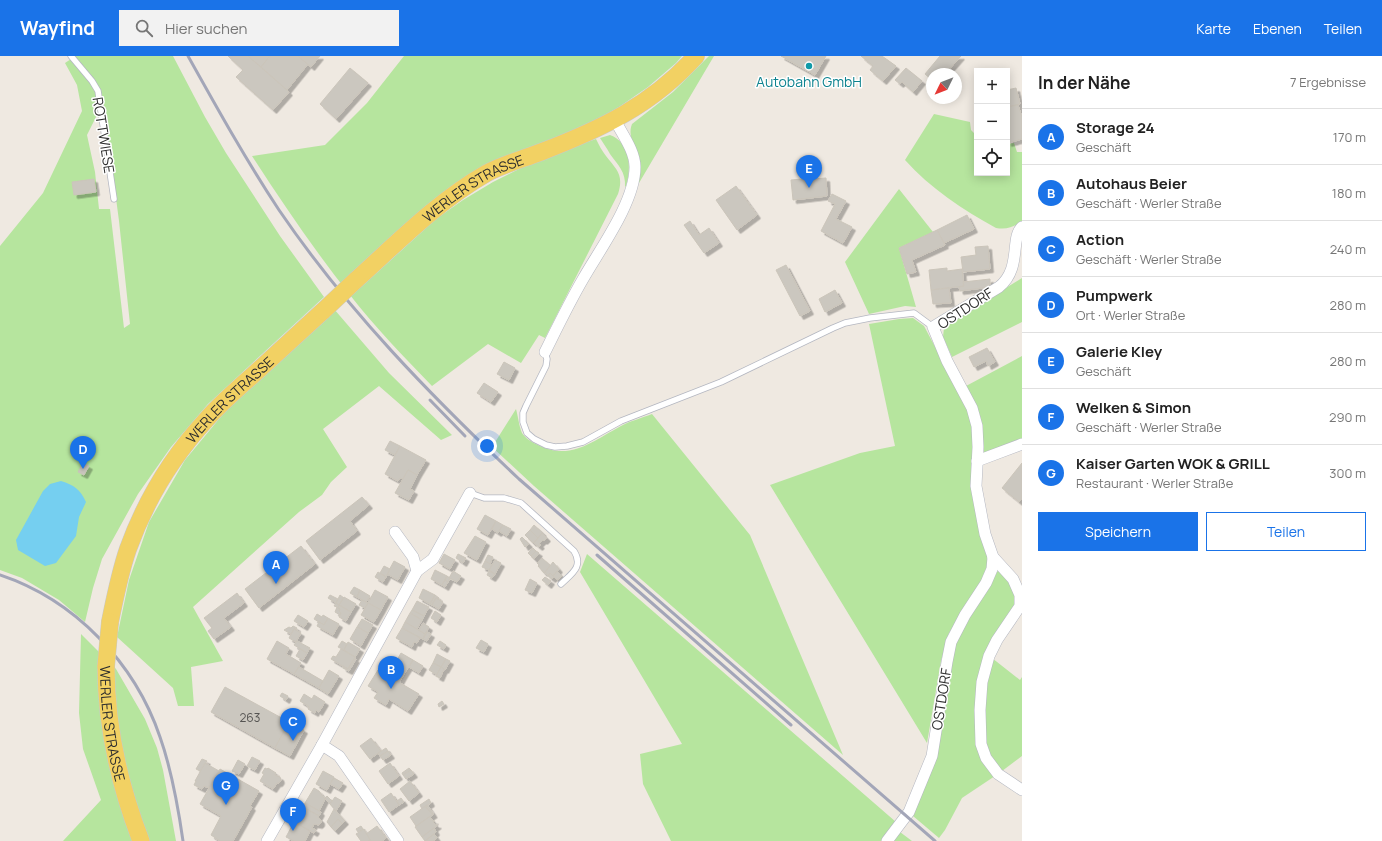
<!DOCTYPE html>
<html lang="de">
<meta charset="utf-8">
<style>
body{margin:0;font-family:Manrope,sans-serif;background:#f2f2f2;color:#222}
.controls{position:absolute;right:12px;top:12px;display:grid;overflow:hidden;border-radius:0px;box-shadow:0 2px 10px #0003}
.controls button{width:36px;height:36px;display:grid;place-items:center;padding:0;border:0;border-bottom:1px solid #e0e0e0;background:#fff;color:#222;font:20px sans-serif}
.compass{position:absolute;left:926px;top:12px;width:36px;height:36px;border-radius:50%;background:#fff;box-shadow:0 2px 10px #0003;rotate:227deg}
.you{position:absolute;left:487px;top:390px;width:14px;height:14px;margin:-10px;border:3px solid #fff;border-radius:50%;background:#1a73e8;box-shadow:0 0 0 6px #1a73e833}
.badge{display:grid;place-items:center;width:26px;height:26px;border-radius:50%;background:#1a73e8;color:#fff;font-size:13px;font-weight:700}
.pin{position:absolute;translate:-50% -33px;filter:drop-shadow(0 1px 2px #0008)}
.pin::after{content:'';position:absolute;top:21px;width:14px;height:12px;background:inherit;clip-path:polygon(0 0,100% 0,50% 100%)}
.list{margin:0;padding:0;list-style:none}
h2{display:flex;justify-content:space-between;align-items:center;height:52px;margin:0;padding:0 16px;font-size:17px}
h2 small{font-size:13px;font-weight:400;color:#767676}
.list li{display:grid;grid-template-columns:26px 1fr auto;gap:12px;align-items:center;box-sizing:border-box;height:56px;padding:0 16px;border-top:1px solid #e0e0e0}
.list b{display:block;font-size:15px;white-space:nowrap}
.list p{margin:0;font-size:13px;white-space:nowrap;color:#767676}
.list em{font-size:13px;font-style:normal;color:#767676}
.actions{display:flex;gap:8px;padding:12px 16px}
.actions a{flex:1;padding:9px 0;border:1px solid #1a73e8;border-radius:0px;text-align:center;font-size:14px;color:#1a73e8}
.actions .main{background:#1a73e8;color:#fff}
.icon{flex:none;width:22px;height:22px;fill:none;stroke:currentColor;stroke-width:2;stroke-linecap:round;stroke-linejoin:round}
.map{position:relative;flex:none;width:1022px;height:785px;overflow:hidden}
header{display:flex;align-items:center;gap:24px;box-sizing:border-box;height:56px;padding:0 20px;background:#1a73e8;color:#fff}
header strong{font-size:19px}
nav{display:flex;gap:22px;margin-inline-start:auto;font-size:14px}
.search{width:280px;height:36px;background:#f2f2f2;display:flex;align-items:center;gap:10px;box-sizing:border-box;padding:0 14px;border-radius:0px;color:#767676;font-size:15px}
main{display:flex}
aside{flex:1;background:#fff}
.map>svg:first-child{display:block}
</style>
<header>
<strong>Wayfind</strong>
<div class="search"><svg class="icon" aria-label="search" viewBox="0 0 24 24"><circle cx="10" cy="10" r="6"/><path d="M15 15l6 6"/></svg>Hier suchen</div>
<nav><a>Karte</a><a>Ebenen</a><a>Teilen</a></nav>
</header>
<main>
<div class="map">
<svg width="1022" height="785" viewBox="0 0 1022 785">
<defs>
<filter id="shadow"><feDropShadow dx="3.5" dy="3.5" stdDeviation="0" flood-color="#0004"/></filter>
</defs>
<rect width="100%" height="100%" fill="#efe9e1"/>
<g fill="#b6e59e" fill-rule="evenodd">
<path d="M69,0H173L205,61L226,97L280,180L324,241L208,348L171,391L138,438L102,503L93,532L85,566L59,544L22,522L0,514V190L43,137L82,55L77,29L65,7L71,3ZM103,43L119,165L130,268L124,272L110,153H99L95,116L87,79L97,59L94,48Z"/>
<path d="M404,0H682L676,7L648,31L619,51L586,70L488,110L359,233L436,163L463,144L493,126L543,101L596,83C599,89 602,95 606,100C617,114 624,119 618,138L545,282L539,279L521,307L488,288L432,330C404,301 375,271 350,239C315,195 283,148 252,100L325,89L367,47Z"/>
<path d="M709,0H714L639,127C639,122 641,116 641,111C640,96 626,82 632,68L673,36Z"/>
<path d="M934,58L970,66L971,74L977,80V117H1007V88L1014,87L1017,96H1022V165C1013,171 1007,174 996,172C963,154 930,132 905,104Z"/>
<path d="M610,79C630,86 632,112 626,130L625,131C626,116 618,109 610,98C607,92 603,87 600,82Z"/>
<path d="M899,133L933,176L899,192L916,251L905,250L869,258L845,206Z"/>
<path d="M1022,222V266L952,301L943,281L944,272L960,260Z"/>
<path d="M334,253L389,317L452,379L441,384L379,330L323,373L347,411L331,426L322,439L299,456L193,551L223,605L191,611L194,650H178L173,632L117,581L129,524L149,466L185,404L224,357Z"/>
<path d="M913,262L924,270L968,353L973,370L990,501L989,510L981,528L949,577L941,605L927,687L770,429L860,397L895,390L869,268L899,263Z"/>
<path d="M1022,300V384L984,398L980,359L966,330Z"/>
<path d="M516,353C518,360 519,370 522,377C525,382 532,386 536,388C570,406 591,386 621,370C630,365 642,362 652,358L750,479L843,699L534,430L492,391Z"/>
<path d="M587,498L896,766L900,776L912,785H671L643,728L640,698L682,688L580,516Z"/>
<path d="M999,513C1006,522 1020,535 1016,547C1014,556 998,574 994,584C987,597 983,610 980,624C976,644 974,693 987,709C989,712 993,714 996,716L986,702L981,688L980,654L982,626L992,602L1020,624L1022,621V700L998,718L962,742L945,774L939,782L913,760L937,695L948,620L951,599L957,582Z"/>
<path d="M81,578L116,613L145,663L157,692L163,714L176,785H63L101,744L83,693L79,657Z"/>
</g>
<path fill="#75cff0" d="M61,425C74,429 80,433 86,446L79,461L76,480L56,507L45,510L18,494L16,484L43,435L50,428Z"/>
<g fill="#cbc7bf" stroke="#cbc5ba" filter="url(#shadow)">
<path d="M228,0H248L289,36L273,54L236,21L243,14Z"/>
<path d="M248,0H270L261,11Z"/>
<path d="M270,0H298L308,8L287,34L261,11Z"/>
<path d="M298,0H320L311,11Z"/>
<path d="M781,0H826L815,19Z"/>
<path d="M861,0H882L896,10L883,25L870,14L873,10Z"/>
<path d="M940,0H961L945,18H932V24L925,18Z"/>
<path d="M350,12L368,27L336,63L320,48Z"/>
<path d="M906,12L922,25L913,36L902,26L900,28L895,24Z"/>
<path d="M1016,32L1020,48L1007,51V34Z"/>
<path d="M1018,49L1022,61V83L1008,87L1007,51Z"/>
<path d="M812,122V123L826,122L827,140L793,144L791,124Z"/>
<path d="M94,123L96,136L74,139L72,126Z"/>
<path d="M736,130L757,159L737,174L716,144Z"/>
<path d="M832,138L846,145L836,163L852,171L843,187L821,175L835,148L828,145Z"/>
<path d="M967,159L974,173L944,187L937,174Z"/>
<path d="M690,165L699,179L709,172L719,187L704,197L684,169Z"/>
<path d="M937,174L945,189L912,204L916,216L907,218L899,192Z"/>
<path d="M988,190L990,213L963,216L961,201L976,199L975,191Z"/>
<path d="M786,209L810,255L800,260L776,214Z"/>
<path d="M947,212V215L962,213L964,230L931,234L929,214Z"/>
<path d="M990,223V231L960,235L959,231L964,230L963,226Z"/>
<path d="M949,232L951,247L933,248L931,234Z"/>
<path d="M835,234L842,247L825,256L819,243Z"/>
<path d="M987,292L995,306L988,310L986,305L974,311L969,301Z"/>
<path d="M504,306L515,312L509,324L497,318Z"/>
<path d="M484,327L498,336L491,346L477,337Z"/>
<path d="M390,385L400,390L395,399L385,394Z"/>
<path d="M400,390L426,404L417,419L408,414L403,423L400,422L398,425L385,418Z"/>
<path d="M83,407L89,410L84,419L78,416Z"/>
<path d="M1022,407V443L1019,446L1002,432Z"/>
<path d="M408,414L417,419L410,433L414,435L409,444L395,437Z"/>
<path d="M362,441L369,449L350,465L357,475L320,504L306,485Z"/>
<path d="M485,459L496,465L488,479L477,473Z"/>
<path d="M496,465L503,469L498,477L492,473Z"/>
<path d="M503,469L511,473L507,480L499,475Z"/>
<path d="M534,469L543,477L538,482L530,474Z"/>
<path d="M530,474L538,482L533,487L525,479Z"/>
<path d="M542,477L547,482L544,485L543,484L539,488L541,489L539,491L534,487Z"/>
<path d="M475,480L486,486L477,504L464,497Z"/>
<path d="M522,481L529,488L525,491L520,483Z"/>
<path d="M301,490L315,508L259,552L245,533Z"/>
<path d="M533,492L536,495L531,500L528,497Z"/>
<path d="M536,495L539,497L534,503L531,500Z"/>
<path d="M444,498L455,504L450,513L439,507Z"/>
<path d="M458,498L466,502L463,507L456,502Z"/>
<path d="M488,499L493,501L490,508L485,505Z"/>
<path d="M542,502L551,510L544,517L538,510L539,509L537,507Z"/>
<path d="M495,504L501,507L495,518L489,514Z"/>
<path d="M394,505L405,511L398,524L387,518Z"/>
<path d="M485,505L492,509L489,514L482,511Z"/>
<path d="M553,506L559,513L553,520L550,517L548,520L545,516Z"/>
<path d="M384,510L390,513L386,521L380,517Z"/>
<path d="M435,514L447,520L442,529L431,523Z"/>
<path d="M453,515L461,520L457,526L449,522Z"/>
<path d="M489,515L495,518L492,522L487,519Z"/>
<path d="M557,515L562,520L557,524L553,520Z"/>
<path d="M378,516L386,521L383,526L375,521Z"/>
<path d="M550,517L554,521L552,523L548,520Z"/>
<path d="M447,520L450,522L448,526L445,524Z"/>
<path d="M545,521L551,525L548,529L542,524Z"/>
<path d="M530,523L537,527L532,537L525,534Z"/>
<path d="M445,524L448,526L445,531L442,529Z"/>
<path d="M354,531L360,534L357,541L350,537Z"/>
<path d="M423,533L435,539L430,548L419,542Z"/>
<path d="M360,534L370,540L366,546L357,541Z"/>
<path d="M375,534L388,541L381,554L368,547Z"/>
<path d="M237,537L244,547L224,562L231,571L214,583L208,575L212,572L204,562Z"/>
<path d="M330,539L338,543L336,547L328,542Z"/>
<path d="M340,539L344,542L339,549L336,547Z"/>
<path d="M435,539L439,542L438,543L436,542L432,549L430,548Z"/>
<path d="M344,541L356,548L351,556L339,549Z"/>
<path d="M436,542L443,546L439,553L432,549Z"/>
<path d="M362,544L368,547L365,552L359,549Z"/>
<path d="M417,545L429,551L424,560L412,554Z"/>
<path d="M336,547L339,549L338,552L340,553L339,555L341,557L340,559L335,556L337,551L334,550Z"/>
<path d="M368,547L381,554L374,566L361,559Z"/>
<path d="M339,549L351,556L346,565L339,561L341,557L339,555L340,553L338,552Z"/>
<path d="M412,554L424,560L422,564L410,557Z"/>
<path d="M435,555L441,559L437,566L431,562Z"/>
<path d="M410,557L422,564L417,573L405,566Z"/>
<path d="M317,558L322,561L323,559L328,562L324,569L314,563Z"/>
<path d="M298,559L308,565L304,571L294,565Z"/>
<path d="M328,562L339,568L333,579L317,570L319,566L324,569Z"/>
<path d="M362,563L373,569L368,577L357,571Z"/>
<path d="M405,566L425,578L423,583L402,572Z"/>
<path d="M423,567L429,571L425,578L419,574Z"/>
<path d="M293,570L297,572L296,574L294,573L291,578L284,574L289,571L291,572Z"/>
<path d="M357,571L368,577L361,590L350,583Z"/>
<path d="M402,572L420,582L417,587L414,586L412,591L396,582Z"/>
<path d="M294,573L301,577L296,586L289,582Z"/>
<path d="M427,576L431,578L427,585L423,583Z"/>
<path d="M481,584L488,588L484,596L476,592Z"/>
<path d="M277,585L289,592L286,598L301,607L294,618L267,603Z"/>
<path d="M297,585L310,592L307,597L294,589Z"/>
<path d="M342,585L347,588L344,594L338,591Z"/>
<path d="M440,585L446,589L444,593L437,589Z"/>
<path d="M348,586L360,593L355,601L344,594Z"/>
<path d="M300,593L307,597L303,604L296,600Z"/>
<path d="M341,593L355,601L348,613L331,603L333,600L336,601Z"/>
<path d="M401,597L413,604L404,618L393,611Z"/>
<path d="M437,598L446,603L441,611L433,607Z"/>
<path d="M354,603H356L349,615L343,612V610L348,613Z"/>
<path d="M446,603L450,605L445,614L441,611Z"/>
<path d="M413,604L423,610L419,617L409,611Z"/>
<path d="M433,607L441,611L437,619L429,614Z"/>
<path d="M299,611L323,625L319,632L294,618Z"/>
<path d="M393,611L404,618L399,627L388,620Z"/>
<path d="M441,611L444,613L440,622L436,620Z"/>
<path d="M329,614L339,620L328,638L319,632Z"/>
<path d="M378,614L419,638L408,655L389,643L386,649L374,642L378,636L368,630Z"/>
<path d="M225,631L289,666L275,692L211,656Z"/>
<path d="M282,637L288,640L286,644L280,640Z"/>
<path d="M304,638L312,643L314,639L325,646L319,656L316,654L315,657L308,653L309,651L308,650L300,645Z"/>
<path d="M442,645L444,648L439,651L438,648Z"/>
<path d="M289,666L304,674L290,700L275,692Z"/>
<path d="M371,682L381,695L370,703L360,690Z"/>
<path d="M386,692L388,695L380,700L378,697Z"/>
<path d="M388,695L391,699L383,704L380,700Z"/>
<path d="M252,701L260,705L255,714L247,710Z"/>
<path d="M202,703L207,705L200,715L196,713Z"/>
<path d="M238,704L245,708L239,718L232,715Z"/>
<path d="M205,707L219,715L209,732L204,730L202,733L194,729L196,725H195Z"/>
<path d="M390,707L399,720L388,728L379,715Z"/>
<path d="M265,712L267,713L268,712L276,717L275,719L280,721L281,724L279,727H277L273,733L260,725L264,718L262,717Z"/>
<path d="M409,712L411,714L403,719L402,717Z"/>
<path d="M220,713L259,735L250,750L252,751L233,785H220L211,779L221,760L200,748Z"/>
<path d="M411,714L414,718L406,723L403,719Z"/>
<path d="M323,715L334,721L327,734L316,728Z"/>
<path d="M334,722L343,727L339,733L330,728Z"/>
<path d="M410,725L419,737L409,745L400,733Z"/>
<path d="M314,732L319,735L325,743L319,755L305,747Z"/>
<path d="M391,737L399,749L389,756L381,744Z"/>
<path d="M327,740L332,745L330,748L325,742Z"/>
<path d="M335,741L342,745L336,755L330,748Z"/>
<path d="M401,742L404,746L399,749L397,745Z"/>
<path d="M429,743L431,747L422,753L420,749Z"/>
<path d="M305,747L321,756L319,760L303,751Z"/>
<path d="M427,749L426,751L432,758H434L416,770L410,761Z"/>
<path d="M428,750L433,757L432,758L426,751Z"/>
<path d="M303,751L319,760L318,761L321,764V767L319,769L314,768L312,772L316,774L314,777L294,766Z"/>
<path d="M334,753L345,765L342,768L338,763L331,771L327,766Z"/>
<path d="M432,759L430,761L433,765H435L433,766L436,769H438L422,781L415,771Z"/>
<path d="M338,763L342,768L335,775L331,771Z"/>
<path d="M294,766L310,775L305,785H294L286,781Z"/>
<path d="M361,770L363,773L358,776L356,773Z"/>
<path d="M377,770L386,782L382,785H371L366,778Z"/>
<path d="M434,772L436,776L425,785L422,781Z"/>
<path d="M364,773L370,784L368,785H361L356,778Z"/>
<path d="M434,778L437,782L433,785H425Z"/>
</g>
<g fill="none" stroke-linecap="round" stroke-linejoin="round">
<defs>
<g id="service">
<path d="M71,0L92,25L98,35L114,143"/>
<path d="M545,296L547,303L546,310L526,350L523,357V366L527,377L534,383L546,389L555,391L567,390L583,386L621,365L721,326L833,272L845,267L870,262L914,257L933,271"/>
<path d="M470,437L484,442H504L521,447L574,495C584,511 571,518 561,528"/>
</g>
<g id="minor">
<path d="M1022,171C1010,181 1022,213 999,231L933,271L947,305L972,352L977,370L978,391L976,430L985,478L993,501L1013,523L1020,539V550L997,584L989,600L982,626L980,654L981,688L986,702L998,718L1022,734"/>
<path d="M545,296C557,272 569,247 583,223C600,193 635,146 635,111C635,95 622,78 615,64"/>
<path d="M977,405L1022,388"/>
<path d="M395,476L413,501L417,515"/>
<path d="M322,689L339,700L398,785"/>
<path d="M267,785L322,689L417,515L433,503L470,437"/>
<path d="M887,785L909,756L932,700L947,606L951,586L965,559L986,527L992,513L993,501"/>
</g>
<g id="primary">
<path id="s1" d="M356,224C398,186 438,145 487,117C504,108 523,103 541,96C601,73 652,49 696,0"/>
<path id="s2" d="M110,566C115,541 120,516 128,493C145,446 172,401 206,364C220,348 236,334 252,320C276,298 300,276 323,255"/>
<path id="s3" d="M106,610C106,672 119,728 141,785"/>
</g>
</defs>
<use href="#service" stroke="#b4b7c1" stroke-width="7"/>
<use href="#minor" stroke="#b4b7c1" stroke-width="12"/>
<use href="#primary" stroke="#c9c9c9" stroke-width="18"/>
<use href="#service" stroke="#fff" stroke-width="5.5"/>
<use href="#minor" stroke="#fff" stroke-width="11"/>
<use href="#primary" stroke="#f2d163" stroke-width="17"/>
<g stroke="#a3a6b8" stroke-width="3">
<path d="M188,0C217,52 246,104 279,154C347,254 431,340 519,423L935,785"/>
<path d="M430,344L465,380"/>
<path d="M597,499L791,669"/>
<path d="M0,519C75,544 135,607 160,681C172,715 178,750 183,785"/>
</g>
<defs>
<g id="primary-bridge">
<path d="M323,255L356,224"/>
<path d="M106,610L110,566"/>
</g>
</defs>
<use href="#primary-bridge" stroke="#c9c9c9" stroke-width="18" stroke-linecap="butt"/>
<use href="#primary-bridge" stroke="#f2d163" stroke-width="17"/>
</g>
<circle fill="#0f9aa8" stroke="#fff" stroke-width="1.5" cx="809" cy="10" r="4"/>
<g text-anchor="middle" dominant-baseline="central" stroke-width="3" stroke-linejoin="round" paint-order="stroke">
<g font-size="12" fill="#555452">
<text x="250" y="661">263</text>
</g>
<g font-size="14" fill="#0d838f" stroke="#fff">
<text x="809" y="25">Autobahn GmbH</text>
</g>
<g font-size="14" fill="#2e2e2e" stroke="#fff">
<text transform="translate(104 79) rotate(81)">ROTTWIESE</text>
<text stroke="none"><textPath href="#s1" startOffset="150">WERLER STRASSE</textPath></text>
<text transform="translate(965 252) rotate(-33)">OSTDORF</text>
<text stroke="none"><textPath href="#s2" startOffset="258">WERLER STRASSE</textPath></text>
<text transform="translate(941 643) rotate(-81)">OSTDORF</text>
<text stroke="none"><textPath href="#s3" startOffset="58">WERLER STRASSE</textPath></text>
</g>
</g>
</svg>
<div class="controls">
<button>+</button>
<button>−</button>
<button><svg class="icon" aria-label="locate" viewBox="0 0 24 24"><circle cx="12" cy="12" r="6"/><path d="M12 2v4M12 18v4M2 12h4M18 12h4"/></svg></button>
</div>
<svg class="compass" viewBox="-18 -18 36 36"><path d="M0-13l5 13h-10z" fill="#e53935"/><path d="M0 13l5-13h-10z" fill="#767676"/></svg>
<div class="you"></div>
<div class="pin badge" style="left:276px;top:528px">A</div>
<div class="pin badge" style="left:391px;top:633px">B</div>
<div class="pin badge" style="left:293px;top:685px">C</div>
<div class="pin badge" style="left:83px;top:413px">D</div>
<div class="pin badge" style="left:809px;top:132px">E</div>
<div class="pin badge" style="left:293px;top:775px">F</div>
<div class="pin badge" style="left:226px;top:749px">G</div>
</div>
<aside>
<h2>In der Nähe<small>7 Ergebnisse</small></h2>
<ul class="list">
<li><span class="badge">A</span><div><b>Storage 24</b><p>Geschäft</p></div><em>170 m</em></li>
<li><span class="badge">B</span><div><b>Autohaus Beier</b><p>Geschäft · Werler Straße</p></div><em>180 m</em></li>
<li><span class="badge">C</span><div><b>Action</b><p>Geschäft · Werler Straße</p></div><em>240 m</em></li>
<li><span class="badge">D</span><div><b>Pumpwerk</b><p>Ort · Werler Straße</p></div><em>280 m</em></li>
<li><span class="badge">E</span><div><b>Galerie Kley</b><p>Geschäft</p></div><em>280 m</em></li>
<li><span class="badge">F</span><div><b>Welken &amp; Simon</b><p>Geschäft · Werler Straße</p></div><em>290 m</em></li>
<li><span class="badge">G</span><div><b>Kaiser Garten WOK &amp; GRILL</b><p>Restaurant · Werler Straße</p></div><em>300 m</em></li>
</ul>
<div class="actions"><a class="main">Speichern</a><a>Teilen</a></div>
</aside>
</main>
